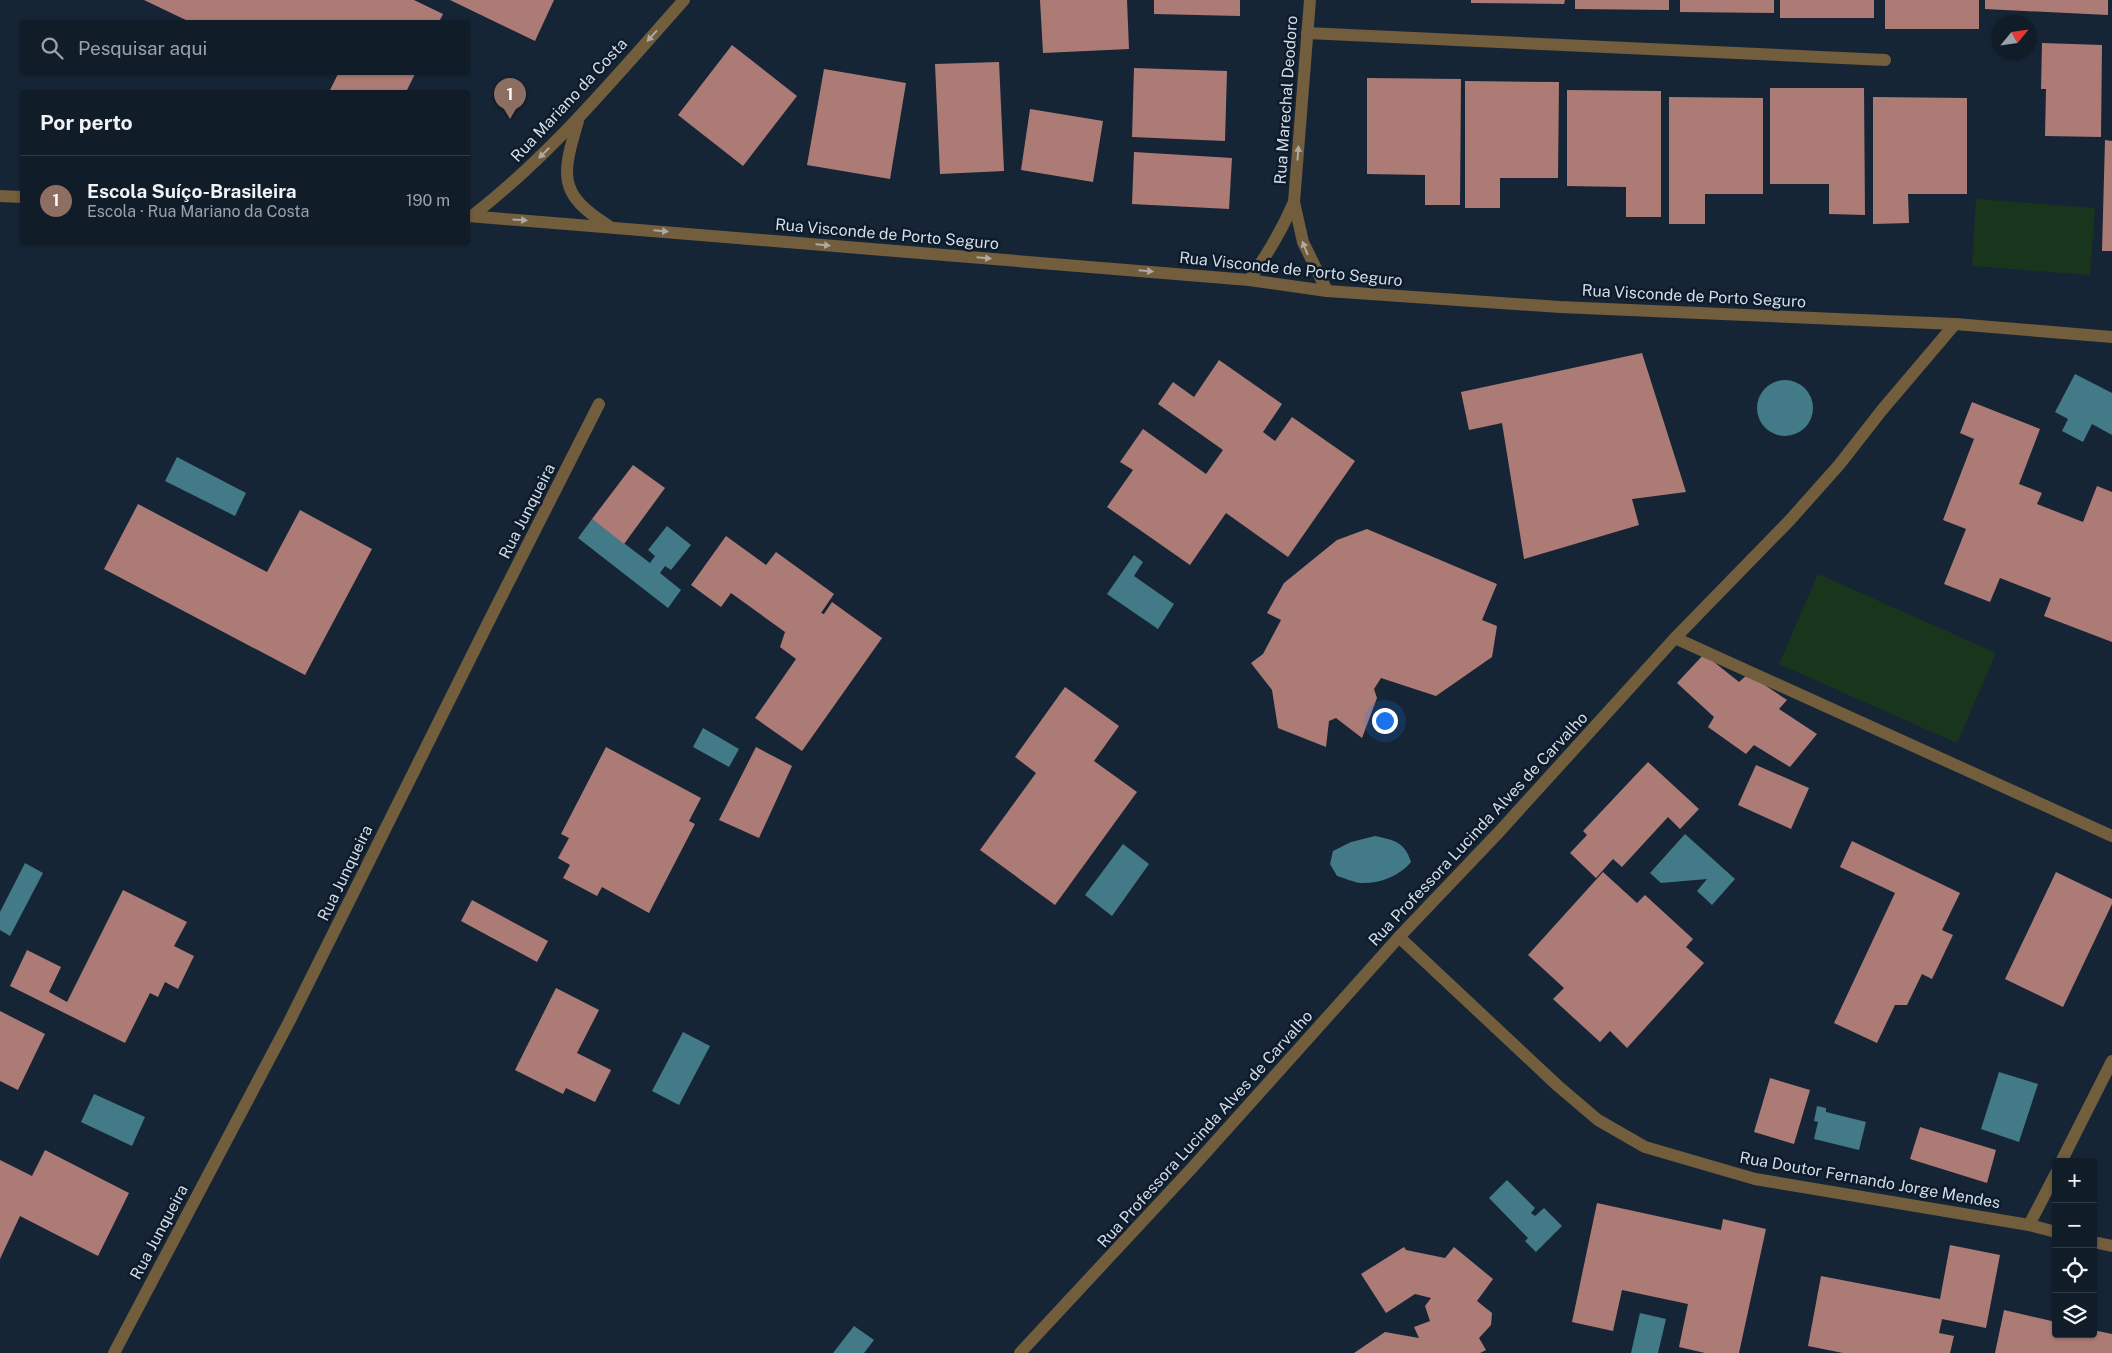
<!DOCTYPE html>
<html lang="pt">
<meta charset="utf-8">
<style>
body{margin:0;font-family:"Public Sans",sans-serif;background:#1e2934;color:#f1f3f6}
.controls{position:absolute;right:15px;bottom:15px;display:grid;overflow:hidden;border-radius:5px;box-shadow:0 1px 4px #0004}
.controls button{width:45px;height:45px;display:grid;place-items:center;padding:0;border:0;border-bottom:1px solid #303a45;background:#101c28;color:#f1f3f6;font:25px sans-serif}
.compass{position:absolute;left:1992px;top:15px;width:45px;height:45px;border-radius:50%;background:#101c28;box-shadow:0 1px 4px #0004;rotate:61deg}
.you{position:absolute;left:1384px;top:720px;width:18px;height:18px;margin:-12px;border:4px solid #fff;border-radius:50%;background:#1a73e8;box-shadow:0 0 0 8px #1a73e833}
.badge{display:grid;place-items:center;width:32px;height:32px;border-radius:50%;background:#0f766e;color:#fff;font-size:16px;font-weight:700}
.pin{position:absolute;translate:-50% -41px;filter:drop-shadow(0 1px 2px #0008)}
.pin::after{content:'';position:absolute;top:26px;width:18px;height:15px;background:inherit;clip-path:polygon(0 0,100% 0,50% 100%)}
.list{margin:0;padding:0;list-style:none}
h2{display:flex;justify-content:space-between;align-items:center;height:65px;margin:0;padding:0 20px;font-size:21px}
h2 small{font-size:16px;font-weight:400;color:#9ca1a8}
.list li{display:grid;grid-template-columns:32px 1fr auto;gap:15px;align-items:center;box-sizing:border-box;height:90px;padding:0 20px;border-top:1px solid #303a45}
.list b{display:block;font-size:19px;white-space:nowrap}
.list p{margin:0;font-size:16px;white-space:nowrap;color:#9ca1a8}
.list em{font-size:16px;font-style:normal;color:#9ca1a8}
.icon{flex:none;width:28px;height:28px;fill:none;stroke:currentColor;stroke-width:2;stroke-linecap:round;stroke-linejoin:round}
.map{position:relative;flex:none;width:2112px;height:1353px;overflow:hidden}
.search{position:absolute;background:#101c28;box-shadow:0 1px 4px #0004;left:20px;top:20px;width:450px;height:55px;display:flex;align-items:center;gap:12px;box-sizing:border-box;padding:0 18px;border-radius:5px;color:#9ca1a8;font-size:19px}
.panel{position:absolute;background:#101c28;box-shadow:0 1px 4px #0004;left:20px;top:90px;width:450px;height:155px;border-radius:5px}
.map>svg:first-child{display:block}
</style>
<div class="map">
<svg width="2112" height="1353" viewBox="0 0 2112 1353">
<rect width="100%" height="100%" fill="#162535"/>
<g fill="#19361c">
<path d="M1976,199L2095,208L2090,275L1972,266Z"/>
<path d="M1818,574L1996,653L1957,743L1779,664Z"/>
</g>
<g fill="#427a88">
<path d="M2075,374L2112,393V435L2092,424L2083,442L2062,431L2068,419L2055,412Z"/>
<circle cx="1785" cy="408" r="28"/>
<path d="M177,457L246,493L235,516L165,481Z"/>
<path d="M592,519L650,563L655,556L648,550L667,526L691,545L671,570L665,566L660,573L681,590L668,608L578,538Z"/>
<path d="M1134,555L1143,562L1134,576L1174,604L1158,629L1107,594Z"/>
<path d="M703,728L739,749L729,767L693,747Z"/>
<path d="M1685,834L1735,879L1712,905L1697,891L1707,879L1661,883L1650,873Z"/>
<path d="M1375,836C1394,840 1405,842 1411,862C1400,876 1379,884 1360,883C1353,882 1344,878 1337,876L1330,864L1333,851L1351,842Z"/>
<path d="M1123,844L1149,864L1112,916L1085,895Z"/>
<path d="M25,863L43,873L10,936L0,930V912Z"/>
<path d="M683,1032L710,1046L679,1105L652,1091Z"/>
<path d="M1999,1072L2038,1084L2019,1142L1981,1129Z"/>
<path d="M94,1094L145,1117L132,1146L81,1122Z"/>
<path d="M1817,1106L1826,1108V1112L1866,1122L1859,1150L1814,1139L1818,1122L1814,1121Z"/>
<path d="M1507,1180L1535,1208L1531,1213L1535,1216L1544,1208L1562,1226L1536,1252L1525,1241L1528,1238L1489,1198Z"/>
<path d="M1640,1313L1666,1319L1658,1353H1631Z"/>
<path d="M854,1326L874,1340L864,1353H833Z"/>
</g>
<g fill="#ad7b76">
<path d="M144,0H414L443,14L439,22H190Z"/>
<path d="M450,0H554L535,41Z"/>
<path d="M1040,0H1127L1129,49L1043,53Z"/>
<path d="M1154,0H1240V16L1154,14Z"/>
<path d="M1471,0H1565L1564,4L1471,3Z"/>
<path d="M1575,0H1669V10L1575,9Z"/>
<path d="M1680,0H1774V13L1680,12Z"/>
<rect x="1780" y="0" width="94" height="18"/>
<rect x="1885" y="0" width="94" height="29"/>
<path d="M1985,0H2108V15L1985,9Z"/>
<path d="M2042,43L2102,45L2101,137L2045,136L2046,89H2041Z"/>
<path d="M732,45L797,96L743,166L678,115Z"/>
<path d="M999,62L1004,171L940,174L935,64Z"/>
<path d="M1134,68L1227,71L1225,141L1132,137Z"/>
<path d="M824,69L906,83L890,179L807,165Z"/>
<path d="M335,72H416L406,92H329L338,74Z"/>
<path d="M1367,78L1461,79L1460,205H1425V175L1367,174Z"/>
<path d="M1465,81L1559,82L1558,178H1500V208H1465Z"/>
<path d="M1770,88H1864L1865,215L1829,214V184H1770Z"/>
<path d="M1567,90L1661,91V217H1626V187L1567,186Z"/>
<path d="M1669,97L1763,98V194H1705V224H1669Z"/>
<path d="M1873,97L1967,98V194H1908L1909,223L1873,224Z"/>
<path d="M1030,109L1103,121L1093,182L1021,170Z"/>
<path d="M2105,140L2112,141V251H2102Z"/>
<path d="M1134,152L1232,158L1229,209L1132,204Z"/>
<path d="M1642,353L1686,492L1632,499L1639,525L1524,559L1502,423L1469,430L1461,392Z"/>
<path d="M1219,360L1282,404L1263,432L1275,441L1292,417L1355,461L1288,557L1226,513L1190,565L1107,507L1133,470L1120,462L1143,429L1206,474L1223,450L1158,404L1173,382L1194,397Z"/>
<path d="M1972,402L2040,429L2019,484L2042,493L2037,504L2083,522L2097,486L2112,492V642L2044,616L2051,598L2000,578L1990,602L1944,584L1966,529L1943,520L1974,439L1960,433Z"/>
<path d="M633,465L665,488L624,544L592,519Z"/>
<path d="M138,504L267,572L300,510L372,549L305,675L104,569Z"/>
<path d="M1367,529L1497,584L1482,620L1497,626L1492,657L1436,696L1381,678L1374,689L1377,698L1362,738L1336,718L1329,721L1326,747L1278,728L1272,690L1251,663L1263,654L1281,620L1267,613L1284,583L1337,540Z"/>
<path d="M726,536L766,565L776,552L834,594L821,613L824,614L832,602L882,638L802,751L755,718L796,659L780,647L785,632L731,593L721,607L691,585Z"/>
<path d="M1704,654L1739,682L1748,674L1787,700L1779,709L1817,734L1790,767L1754,745L1746,754L1708,727L1714,717L1677,683Z"/>
<path d="M1065,687L1119,726L1094,761L1137,792L1055,905L980,850L1036,773L1015,757Z"/>
<path d="M606,747L701,798L689,821L695,824L649,913L602,887L597,896L563,878L570,865L558,858L569,838L561,834Z"/>
<path d="M756,747L792,766L759,838L719,820Z"/>
<path d="M1648,762L1699,809L1680,829L1668,817L1622,867L1613,859L1596,878L1570,853L1587,835L1583,831Z"/>
<path d="M1756,765L1809,788L1791,829L1738,805Z"/>
<path d="M1852,841L1960,893L1942,930L1953,935L1932,979L1922,974L1907,1005H1895L1877,1043L1834,1023L1895,893L1840,867Z"/>
<path d="M1603,872L1637,903L1645,895L1693,939L1686,947L1704,963L1627,1048L1610,1031L1600,1042L1553,999L1564,988L1528,955Z"/>
<path d="M2056,872L2112,899V904L2063,1007L2005,979Z"/>
<path d="M123,890L187,922L174,946L194,956L178,989L165,982L158,997L150,993L125,1043L10,986L27,950L61,967L49,992L67,1002Z"/>
<path d="M472,900L548,941L537,962L461,921Z"/>
<path d="M556,988L599,1010L577,1053L611,1070L595,1102L566,1088L563,1094L515,1070Z"/>
<path d="M0,1011L45,1034L18,1090L0,1081Z"/>
<path d="M1770,1078L1810,1090L1794,1144L1754,1132Z"/>
<path d="M1920,1127L1996,1150L1987,1183L1910,1159Z"/>
<path d="M45,1150L129,1193L98,1256L20,1216L0,1259V1160L32,1176Z"/>
<path d="M1597,1203L1721,1230L1723,1219L1766,1229L1739,1353H1705L1679,1347L1688,1304L1622,1290L1613,1331L1572,1322Z"/>
<path d="M1950,1245L2000,1255L1986,1328L1942,1319L1939,1333L1954,1336L1950,1353H1843L1808,1346L1821,1276L1940,1299Z"/>
<path d="M1404,1247L1406,1250L1445,1258L1454,1247L1493,1279L1477,1301L1492,1313L1491,1325L1479,1338L1486,1350L1480,1353H1354L1385,1332L1419,1338L1414,1327L1430,1321L1425,1306L1431,1298L1415,1294L1386,1313L1361,1274Z"/>
<path d="M2004,1310L2056,1322V1334H2093V1330L2112,1334V1353H1995Z"/>
</g>
<g fill="none" stroke-linecap="round" stroke-linejoin="round">
<g stroke="#725d3c" stroke-width="12">
<path d="M1310,0L1294,202L1303,242L1327,291"/>
<path d="M1307,33L1885,60"/>
<path d="M578,121C562,175 557,194 609,226"/>
<path d="M0,196L22,197"/>
<path d="M468,216L1249,280L1327,291L1560,307L1955,324L2112,337"/>
<path d="M472,216C552,154 617,75 684,0"/>
<path d="M1249,280C1268,254 1281,232 1294,202"/>
<path d="M1675,638L2112,836"/>
<path d="M1399,937L1558,1086L1598,1120L1645,1147L1755,1179L2029,1225L2056,1232"/>
<path d="M2061,1162L2112,1061"/>
<path d="M2029,1225L2056,1173"/>
<path d="M2093,1242L2112,1246"/>
<path d="M114,1353L289,1022L490,619L599,404"/>
<path d="M1020,1353L1192,1168L1399,937L1499,832L1675,638L1790,520L1839,465L1882,410L1955,324"/>
</g>
</g>
<defs><path id="oneway-solid" d="M-6-.8H1V-3.2L6.5 0L1 3.2V.8H-6Z" transform="scale(1.25)"/></defs>
<g fill="#acaaa3">
<use href="#oneway-solid" transform="translate(652 36) rotate(132)"/>
<use href="#oneway-solid" transform="translate(544 153) rotate(135)"/>
<use href="#oneway-solid" transform="translate(1298 153) rotate(-86)"/>
<use href="#oneway-solid" transform="translate(520 220) rotate(4)"/>
<use href="#oneway-solid" transform="translate(661 231) rotate(5)"/>
<use href="#oneway-solid" transform="translate(823 245) rotate(5)"/>
<use href="#oneway-solid" transform="translate(1305 248) rotate(-112)"/>
<use href="#oneway-solid" transform="translate(984 258) rotate(5)"/>
<use href="#oneway-solid" transform="translate(1146 271) rotate(5)"/>
</g>
<g text-anchor="middle" dominant-baseline="central" stroke-width="5" stroke-linejoin="round" paint-order="stroke">
<g font-size="16" fill="#d3dde7" stroke="#0d1b2b">
<text transform="translate(569 100) rotate(-47)">Rua Mariano da Costa</text>
<text transform="translate(1286 100) rotate(-86)">Rua Marechal Deodoro</text>
<text transform="translate(887 234) rotate(5)">Rua Visconde de Porto Seguro</text>
<text transform="translate(1291 269) rotate(6)">Rua Visconde de Porto Seguro</text>
<text transform="translate(1694 296) rotate(3)">Rua Visconde de Porto Seguro</text>
<text transform="translate(527 511) rotate(-63)">Rua Junqueira</text>
<text transform="translate(1478 829) rotate(-47)">Rua Professora Lucinda Alves de Carvalho</text>
<text transform="translate(345 873) rotate(-64)">Rua Junqueira</text>
<text transform="translate(1205 1129) rotate(-48)">Rua Professora Lucinda Alves de Carvalho</text>
<text transform="translate(1870 1180) rotate(10)">Rua Doutor Fernando Jorge Mendes</text>
<text transform="translate(159 1232) rotate(-62)">Rua Junqueira</text>
</g>
</g>
</svg>
<div class="controls">
<button>+</button>
<button>−</button>
<button><svg class="icon" aria-label="locate" viewBox="0 0 24 24"><circle cx="12" cy="12" r="6"/><path d="M12 2v4M12 18v4M2 12h4M18 12h4"/></svg></button>
<button><svg class="icon" aria-label="layers" viewBox="0 0 24 24"><path d="M12 4l9 5-9 5-9-5zM3 14l9 5 9-5"/></svg></button>
</div>
<svg class="compass" viewBox="-18 -18 36 36"><path d="M0-13l5 13h-10z" fill="#e53935"/><path d="M0 13l5-13h-10z" fill="#9ca1a8"/></svg>
<div class="you"></div>
<div class="pin badge" style="left:510px;top:119px;background:#8d6e63">1</div>
<div class="search"><svg class="icon" aria-label="search" viewBox="0 0 24 24"><circle cx="10" cy="10" r="6"/><path d="M15 15l6 6"/></svg>Pesquisar aqui</div>
<section class="panel">
<h2>Por perto<small></small></h2>
<ul class="list">
<li><span class="badge" style="background:#8d6e63">1</span><div><b>Escola Suíço-Brasileira</b><p>Escola · Rua Mariano da Costa</p></div><em>190 m</em></li>
</ul>
</section>
</div>
